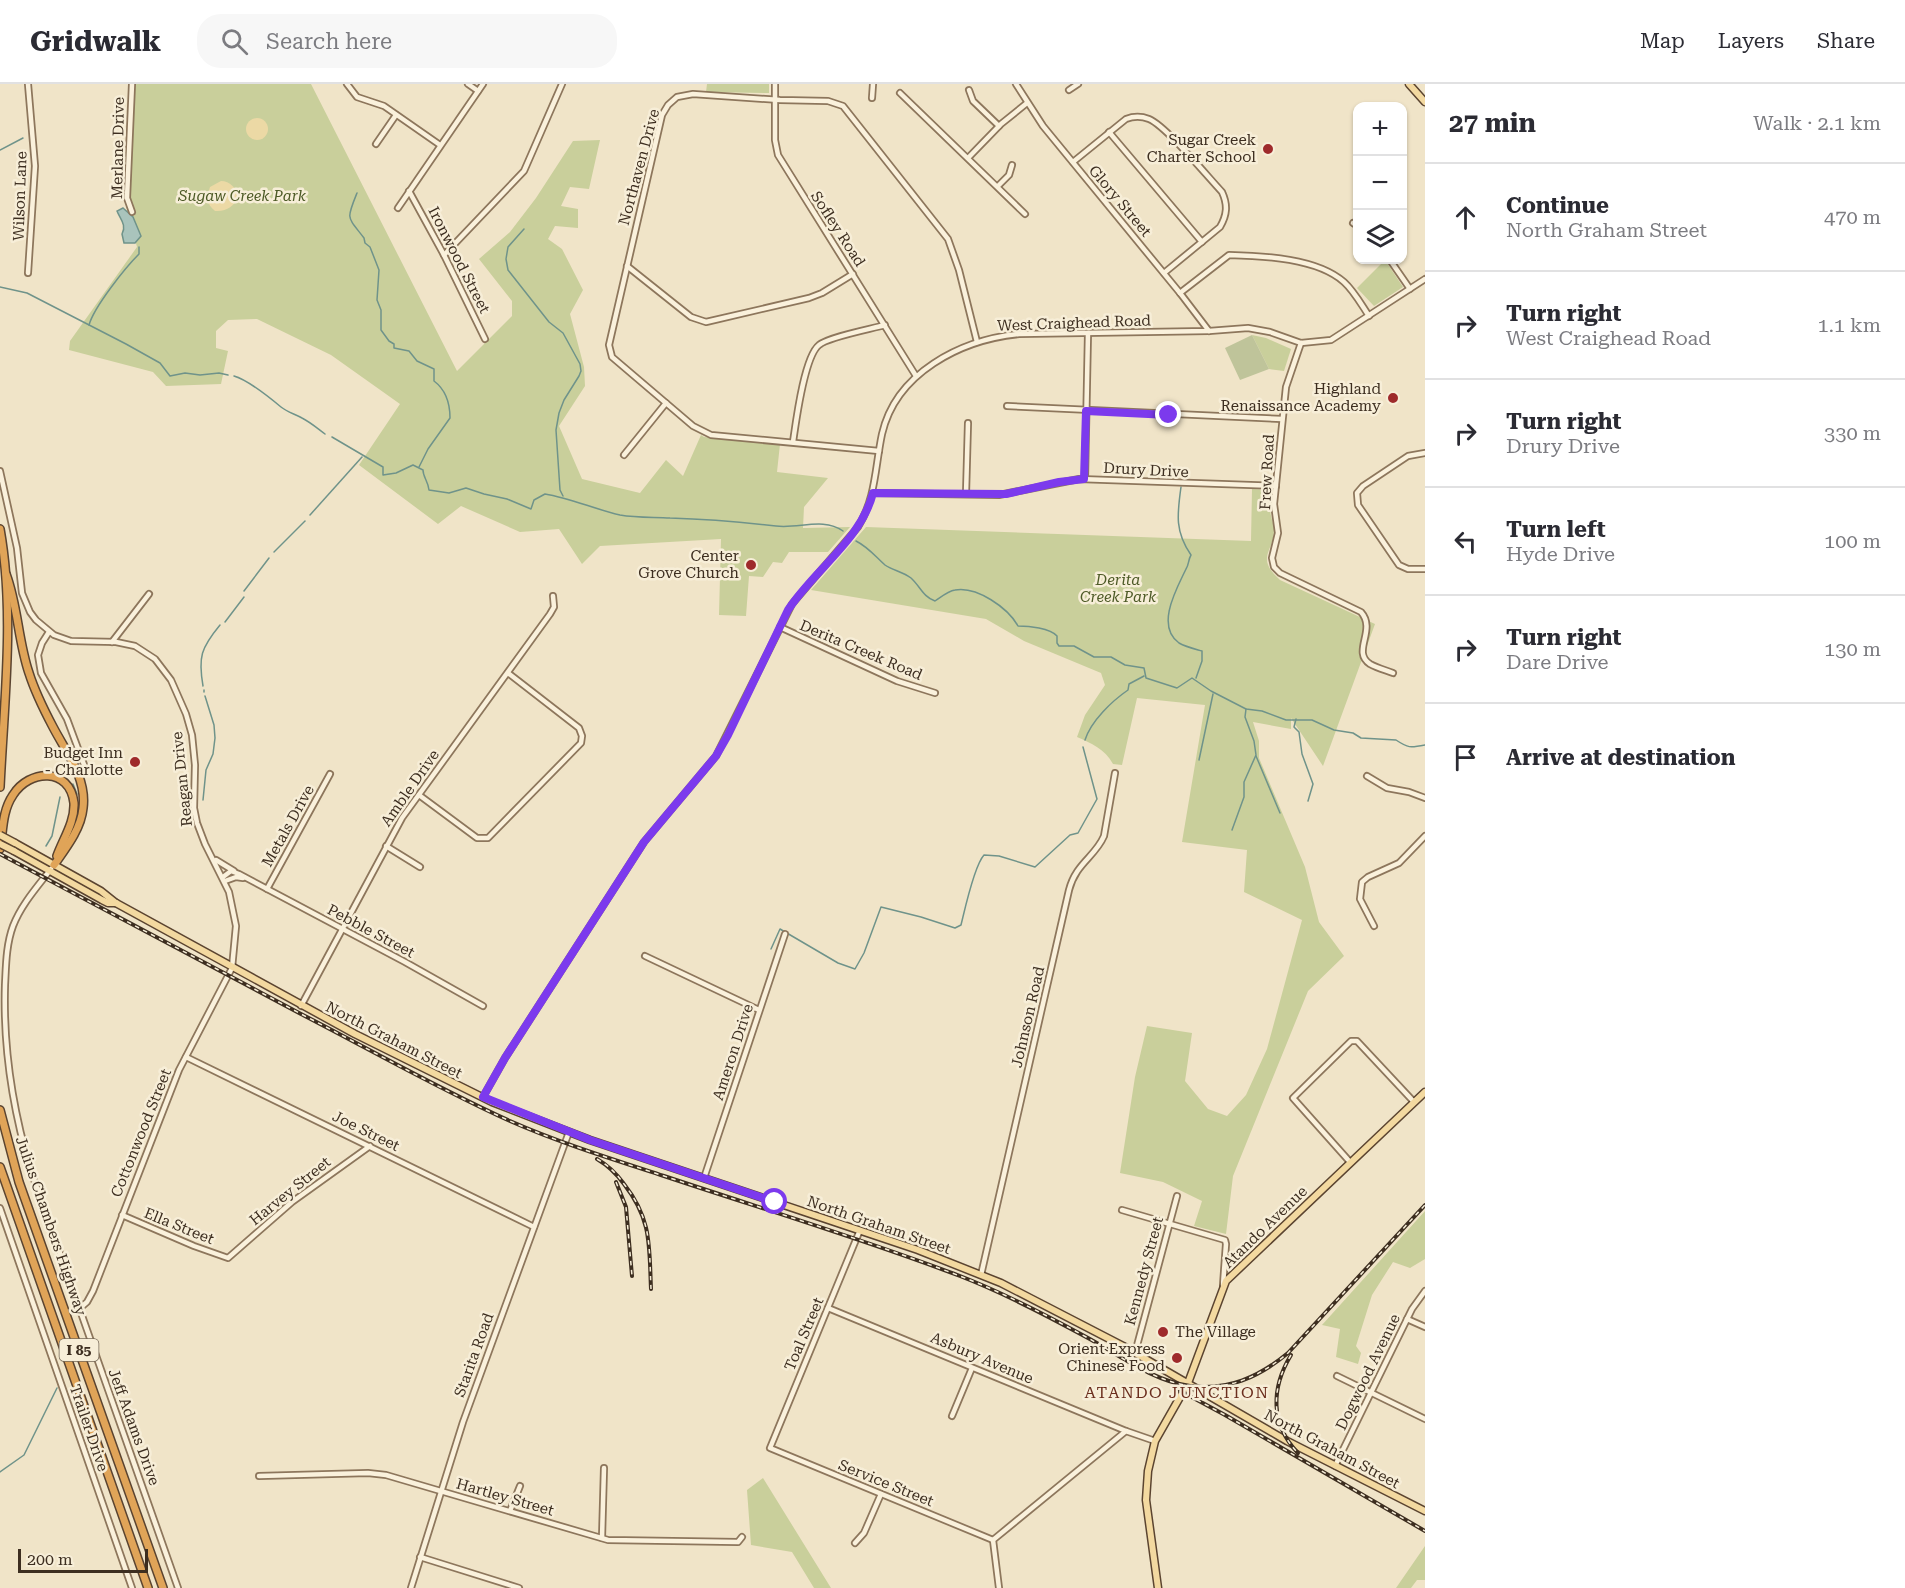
<!DOCTYPE html>
<meta charset="utf-8">
<style>
body{margin:0;font-family:"Roboto Serif",serif;background:#f7f7f7;color:#2b2b33}
.controls{position:absolute;right:18px;top:18px;display:grid;overflow:hidden;border-radius:12px;box-shadow:0 2px 4px #0004}
.controls button{width:54px;height:54px;display:grid;place-items:center;padding:0;border:0;border-bottom:2px solid #e1e1e2;background:#fff;color:#2b2b33;font:30px sans-serif}
.scale{position:absolute;left:18px;bottom:15px;width:130px;box-sizing:border-box;padding-left:6px;border:3px solid #3d2e20;border-top:0;font-size:16px;line-height:21px;white-space:nowrap;color:#3d2e20;-webkit-text-stroke:4px #f7eed8;paint-order:stroke}
.stop{position:absolute;width:18px;height:18px;margin:-14px;border:4px solid #7c3aed;border-radius:50%;background:#fff}
.stop.end{background:#7c3aed;border-color:#fff;box-shadow:0 2px 6px #0008}
.list{margin:0;padding:0;list-style:none}
h2{display:flex;justify-content:space-between;align-items:center;height:78px;margin:0;padding:0 24px;font-size:26px}
h2 small{font-size:20px;font-weight:400;color:#7c7c81}
.list li{display:grid;grid-template-columns:39px 1fr auto;gap:18px;align-items:center;box-sizing:border-box;height:108px;padding:0 24px;border-top:2px solid #e1e1e2}
.list b{display:block;font-size:22px;white-space:nowrap}
.list p{margin:0;font-size:20px;white-space:nowrap;color:#7c7c81}
.list em{font-size:20px;font-style:normal;color:#7c7c81}
.icon{flex:none;width:33px;height:33px;fill:none;stroke:currentColor;stroke-width:2;stroke-linecap:round;stroke-linejoin:round}
.map{position:relative;flex:none;width:1425px;height:1504px;overflow:hidden}
header{display:flex;align-items:center;gap:36px;box-sizing:border-box;height:84px;padding:0 30px;background:#fff;border-bottom:2px solid #e1e1e2}
header strong{font-size:28px}
nav{display:flex;gap:33px;margin-inline-start:auto;font-size:21px}
.search{width:420px;height:54px;background:#f7f7f7;display:flex;align-items:center;gap:15px;box-sizing:border-box;padding:0 21px;border-radius:24px;color:#7c7c81;font-size:22px}
main{display:flex}
aside{flex:1;background:#fff}
.map>svg:first-child{display:block}
</style>
<header>
<strong>Gridwalk</strong>
<div class="search"><svg class="icon" aria-label="search" viewBox="0 0 24 24"><circle cx="10" cy="10" r="6"/><path d="M15 15l6 6"/></svg>Search here</div>
<nav><a>Map</a><a>Layers</a><a>Share</a></nav>
</header>
<main>
<div class="map">
<svg width="1425" height="1504" viewBox="0 0 1425 1504">
<rect width="100%" height="100%" fill="#f0e4c8"/>
<g fill="#c9cf9b">
<path d="M134,0H311L457,287L512,232V217L479,175L510,148L536,114L573,57L600,56L589,105L570,103L561,122L578,125V144L555,142L548,155L562,165L583,206L570,230L584,283L585,302L559,342L582,395L640,409L666,376L683,392L701,351L704,353L780,360L777,388L828,394L804,423L803,444L850,443L828,468H789L782,479L773,478L763,493L749,492L746,532L719,531L721,455L600,462L582,480L559,445L520,448L461,422L438,440L359,381L400,320L331,271L257,235L228,236L216,247V264L228,267L221,300L166,302L153,288L69,266L70,257L137,163L126,122L128,43H134Z"/>
<path d="M707,0H769V9L706,8Z"/>
<path d="M1385,176L1403,203L1374,222L1357,204Z"/>
<path d="M1252,251L1266,254L1291,265L1284,287L1269,285Z"/>
<path d="M1252,405L1270,406C1270,412 1269,419 1270,425C1270,431 1273,437 1274,444C1275,467 1254,473 1280,496L1375,540L1323,682L1291,634V645L1253,638L1259,657V674L1305,783L1319,838L1344,872L1308,907L1233,1092L1226,1150L1194,1142L1202,1117L1163,1098L1120,1089L1135,993L1147,942L1192,949L1185,997L1208,1025L1227,1032L1246,1011L1267,965L1302,836L1244,808L1247,766L1182,758L1205,621L1137,614L1122,681L1113,680C1105,665 1091,659 1077,653L1085,631L1105,601L1101,589L1024,557L986,535L811,506L866,443L1251,457Z"/>
<path d="M1425,1127V1175L1410,1184L1393,1178L1372,1211L1356,1262L1361,1269L1358,1280L1336,1273L1340,1245L1322,1241Z"/>
<path d="M763,1394L831,1504H814L792,1468L751,1461L747,1406Z"/>
<path d="M1425,1462V1496H1417L1411,1504H1396Z"/>
</g>
<g fill="#ecd9a5">
<circle cx="257" cy="45" r="11"/>
<path d="M221,97C230,97 236,104 239,113C233,122 227,128 215,127C206,120 207,113 210,103Z"/>
</g>
<path fill="#bfc49a" d="M1252,251L1269,285L1240,296L1225,264Z"/>
<path fill="#a9c4bc" stroke="#6f938a" stroke-width="1.5" d="M123,124L133,133L141,152L135,159H124L122,150C127,141 120,135 117,127Z"/>
<g fill="none" stroke-linecap="round" stroke-linejoin="round">
<g stroke="#6f938a" stroke-width="1.5">
<path d="M0,66L23,54"/>
<path d="M357,109C346,136 347,132 364,154L365,159L370,163L379,186L377,216L381,226V246L389,257L394,260V264L409,267L417,277L434,285V297C446,306 450,320 450,334L428,365L419,383"/>
<path d="M524,145L508,163L506,175L508,186L549,238L563,249L580,280L581,287L579,292L564,316L559,329L556,346L560,406L563,412"/>
<path d="M0,203L27,209L126,260L160,279L170,292L185,289L200,291L219,289L228,291"/>
<path d="M89,241C94,223 125,184 139,170V163"/>
<path d="M234,292C248,296 269,313 281,323C287,328 295,330 302,334C310,338 317,344 325,350"/>
<path d="M332,353L383,383V391L396,389L413,381L423,386C423,393 428,397 429,406L449,409L466,404L484,410L507,415L531,425L534,416L545,410C570,414 594,425 620,431C637,434 654,433 670,434C706,435 742,438 776,442C799,445 823,433 843,447"/>
<path d="M1181,403C1177,431 1175,448 1191,471C1188,476 1189,481 1186,485C1177,504 1155,542 1179,559C1186,563 1195,565 1202,567V577L1196,594"/>
<path d="M310,431L362,373"/>
<path d="M856,457C868,463 875,472 885,481C892,486 903,488 911,494C920,502 923,513 935,517C941,513 948,507 955,506C977,502 1008,524 1018,542C1029,542 1050,544 1057,552V559L1059,562H1074L1094,573H1111L1125,581L1144,584L1146,594L1177,604L1192,594L1211,607L1246,625L1262,627L1286,636H1312L1334,646L1353,649L1361,654L1396,656C1408,664 1410,664 1425,661"/>
<path d="M274,468L305,437"/>
<path d="M244,507L269,474"/>
<path d="M225,538L244,513"/>
<path d="M203,602C198,573 201,564 220,541"/>
<path d="M204,606V608"/>
<path d="M1296,635L1294,643L1299,648L1302,670L1313,700L1308,717"/>
<path d="M1085,656C1091,637 1112,617 1128,606L1129,600L1144,592"/>
<path d="M1256,672L1280,729"/>
<path d="M1199,676L1213,610"/>
<path d="M73,700L77,710"/>
<path d="M203,716L206,686L213,670L215,654L214,641L205,612"/>
<path d="M1232,746L1244,713V698L1256,671L1254,657L1245,633L1246,625"/>
<path d="M46,762L52,752L60,713"/>
<path d="M771,865L780,845L838,879L855,885L864,869L881,823L921,833L955,844L961,841C965,825 974,782 984,771L999,772L1035,783L1070,751L1078,749L1097,715L1083,663"/>
<path d="M0,1388L24,1371L57,1304"/>
</g>
<defs>
<g id="minor">
<path d="M28,0L35,82L28,189"/>
<path d="M132,0L127,114L132,128"/>
<path d="M347,0L357,13L384,22L440,61"/>
<path d="M468,0L478,7"/>
<path d="M775,0V56L778,71L916,292"/>
<path d="M1016,0L1043,42L1180,209L1209,247"/>
<path d="M969,6L973,17L999,42"/>
<path d="M1069,6L1078,0"/>
<path d="M900,9L1025,130"/>
<path d="M872,14L873,0"/>
<path d="M1109,48L1202,158"/>
<path d="M376,60L396,31"/>
<path d="M968,74L1001,40L1027,19"/>
<path d="M1073,78L1126,35C1134,32 1141,32 1149,35C1166,42 1207,92 1222,108C1228,121 1227,131 1220,143L1164,189"/>
<path d="M998,102L1009,91L1012,81"/>
<path d="M409,107L444,171L485,255"/>
<path d="M398,124L483,0"/>
<path d="M1353,139L1358,142"/>
<path d="M444,171L524,87L562,0"/>
<path d="M1390,176L1410,205"/>
<path d="M627,182L691,233L706,238L809,214L822,209L853,190"/>
<path d="M1180,209L1229,171C1264,172 1317,174 1344,198C1354,207 1361,220 1369,232"/>
<path d="M1301,259L1286,303L1274,420L1278,449L1272,474L1274,483L1280,489L1361,528C1377,546 1351,568 1370,580C1377,584 1385,586 1393,589"/>
<path d="M1007,322L1282,335"/>
<path d="M793,358C796,338 804,273 819,261C828,253 871,245 885,241"/>
<path d="M879,367L711,351L693,342L612,273L609,261L662,31L668,21L677,13L693,10L780,16L828,17L843,22L948,155L959,186L977,258"/>
<path d="M1425,369L1408,372L1363,402L1357,409L1358,421L1399,481L1408,485H1425"/>
<path d="M624,371L666,319"/>
<path d="M0,387L17,464L22,509L30,528L36,536L54,551L71,557L116,558L135,562L155,575L171,596L186,630L192,651L195,681L194,724L197,739L205,760L229,808L236,842L232,884L179,986L93,1207L87,1218L80,1224"/>
<path d="M1085,395L1088,249"/>
<path d="M873,409L999,411L1079,395L1276,402"/>
<path d="M966,410L968,339"/>
<path d="M780,543L897,597L935,609"/>
<path d="M49,548L42,559L38,571L41,589L67,635L86,686"/>
<path d="M112,558L149,510"/>
<path d="M1367,692L1387,704L1409,708L1425,714"/>
<path d="M419,711L477,754H488L581,659L582,652L579,644L508,589"/>
<path d="M386,762L420,783"/>
<path d="M216,776L234,787"/>
<path d="M51,785C37,803 21,821 13,842C6,861 6,882 5,901C3,965 13,1027 31,1087L178,1504"/>
<path d="M223,793L231,787L239,790L405,878L483,922"/>
<path d="M225,797L236,793L243,794"/>
<path d="M267,805L330,690"/>
<path d="M1374,842L1360,815L1362,798L1368,793L1399,779L1425,752"/>
<path d="M645,872L759,926"/>
<path d="M301,922L402,734L550,530L554,523L553,512"/>
<path d="M186,973L534,1143"/>
<path d="M483,1013L505,974L644,758L716,672L792,520L858,443C876,414 875,383 882,350C896,289 960,256 1019,250L1209,247L1248,244L1270,248L1301,259L1331,256L1425,195"/>
<path d="M1350,1078L1293,1014L1351,957H1357L1414,1018"/>
<path d="M704,1094L785,850"/>
<path d="M0,1124L132,1504"/>
<path d="M1122,1126L1225,1156L1226,1160L1223,1201"/>
<path d="M122,1131L194,1162L228,1174L292,1118L370,1062"/>
<path d="M860,1146L770,1364L993,1456"/>
<path d="M981,1191L1069,806C1076,779 1095,773 1104,752L1115,689"/>
<path d="M828,1224L1126,1347"/>
<path d="M1407,1235L1425,1243"/>
<path d="M1135,1269L1177,1112"/>
<path d="M1337,1292L1425,1335"/>
<path d="M952,1332L972,1284"/>
<path d="M1335,1382L1412,1225L1425,1207"/>
<path d="M259,1392L368,1389L386,1391L608,1456L738,1458L742,1453"/>
<path d="M510,1427L520,1402"/>
<path d="M602,1454L604,1384"/>
<path d="M855,1459L864,1449L881,1410"/>
<path d="M420,1473L519,1504"/>
<path d="M411,1504L463,1338L569,1048"/>
<path d="M999,1504L993,1456L1126,1347L1155,1357"/>
</g>
<g id="major">
<path d="M1409,0L1425,18"/>
<path d="M15,759L101,807L116,819L355,950L492,1018L590,1056L918,1166L1001,1199L1123,1262L1287,1357L1425,1427"/>
<path d="M14,767L102,816L108,819H116"/>
<path d="M1158,1504L1146,1416L1148,1387L1155,1357L1188,1299L1226,1197L1425,1008"/>
</g>
<g id="highway">
<path d="M0,445C15,529 4,618 0,703"/>
<path d="M6,490C18,522 18,557 29,589C35,608 44,626 53,643C66,668 87,694 83,724C81,745 66,764 54,781"/>
<path d="M0,765C3,747 2,727 13,711C29,685 70,683 74,719C75,738 63,755 57,772"/>
<path d="M0,1026L19,1098L163,1504"/>
<path d="M0,1083L148,1504"/>
</g>
</defs>
<use href="#minor" stroke="#8d765c" stroke-width="8"/>
<use href="#major" stroke="#5b4430" stroke-width="9"/>
<use href="#highway" stroke="#5b4430" stroke-width="10"/>
<use href="#minor" stroke="#faf1dc" stroke-width="4.5"/>
<use href="#major" stroke="#f3d9a0" stroke-width="6"/>
<use href="#highway" stroke="#e0a458" stroke-width="7"/>
<defs>
<g id="rail">
<path d="M0,770C100,824 201,876 301,930C371,966 439,1005 510,1037C560,1059 612,1075 664,1092C763,1125 863,1155 960,1192C1004,1209 1046,1231 1088,1254C1119,1271 1153,1297 1190,1302C1228,1307 1259,1293 1288,1269L1425,1121"/>
<path d="M597,1075C609,1082 616,1089 624,1100C652,1136 649,1161 651,1205"/>
<path d="M616,1098L626,1123L632,1192"/>
<path d="M1291,1271C1271,1304 1270,1340 1298,1369"/>
<path d="M1173,1303L1225,1331L1425,1447"/>
</g>
</defs>
<use href="#rail" stroke="#3d2e20" stroke-width="4"/>
<use href="#rail" stroke="#f7eed8" stroke-width="1.5" stroke-dasharray="4.5" stroke-linecap="butt"/>
<defs>
<g id="major-bridge">
<path d="M0,751L15,759"/>
<path d="M0,760L14,767"/>
</g>
</defs>
<use href="#major-bridge" stroke="#5b4430" stroke-width="9" stroke-linecap="butt"/>
<use href="#major-bridge" stroke="#f3d9a0" stroke-width="6"/>
</g>
<g fill="none" stroke-linecap="round" stroke-linejoin="round">
<path stroke="#7c3aed" stroke-width="8" d="M775,1118L590,1056L483,1013L505,974L644,758L716,672L728,651L788,526C814,486 861,456 873,409L1006,410L1059,398L1084,395L1086,327L1169,331"/>
</g>
<g fill="#9e2a2b" stroke="#f7eed8" stroke-width="2">
<circle cx="1268" cy="65" r="6"/>
<circle cx="1393" cy="314" r="6"/>
<circle cx="751" cy="481" r="6"/>
<circle cx="135" cy="678" r="6"/>
<circle cx="1163" cy="1248" r="6"/>
<circle cx="1177" cy="1274" r="6"/>
</g>
<g text-anchor="middle" dominant-baseline="central" stroke-width="5" stroke-linejoin="round" paint-order="stroke">
<rect fill="#f7eed8" stroke="#756857" stroke-width="1.5" x="59.5" y="1255" width="39" height="22" rx="4.5"/>
<g font-size="14" font-weight="bold" fill="#3d2e20">
<text x="79" y="1266">I 85</text>
</g>
<g font-size="15" fill="#3d2e20" stroke="#f7eed8" text-anchor="end">
<text x="1256" y="56">Sugar Creek<tspan x="1256" dy="17">Charter School</tspan></text>
<text x="1381" y="305">Highland<tspan x="1381" dy="17">Renaissance Academy</tspan></text>
<text x="739" y="472">Center<tspan x="739" dy="17">Grove Church</tspan></text>
<text x="123" y="669">Budget Inn<tspan x="123" dy="17">- Charlotte</tspan></text>
<text x="1175" y="1248" text-anchor="start">The Village</text>
<text x="1165" y="1265">Orient Express<tspan x="1165" dy="17">Chinese Food</tspan></text>
</g>
<g font-size="15" fill="#3d2e20" stroke="#f7eed8">
<text transform="translate(118 64) rotate(-89)">Merlane Drive</text>
<text transform="translate(639 83) rotate(-75)">Northaven Drive</text>
<text transform="translate(20 112) rotate(-88)">Wilson Lane</text>
<text transform="translate(1120 117) rotate(50)">Glory Street</text>
<text transform="translate(838 145) rotate(57)">Sofley Road</text>
<text transform="translate(459 176) rotate(63)">Ironwood Street</text>
<text transform="translate(1074 239) rotate(-2)">West Craighead Road</text>
<text transform="translate(1146 386) rotate(3)">Drury Drive</text>
<text transform="translate(1267 388) rotate(-87)">Frew Road</text>
<text transform="translate(861 566) rotate(23)">Derita Creek Road</text>
<text transform="translate(182 695) rotate(-96)">Reagan Drive</text>
<text transform="translate(410 704) rotate(-55)">Amble Drive</text>
<text transform="translate(288 742) rotate(-61)">Metals Drive</text>
<text transform="translate(371 847) rotate(28)">Pebble Street</text>
<text transform="translate(1028 933) rotate(-77)">Johnson Road</text>
<text transform="translate(394 956) rotate(27)">North Graham Street</text>
<text transform="translate(733 968) rotate(-72)">Ameron Drive</text>
<text transform="translate(366 1047) rotate(26)">Joe Street</text>
<text transform="translate(141 1049) rotate(-68)">Cottonwood Street</text>
<text transform="translate(290 1107) rotate(-39)">Harvey Street</text>
<text transform="translate(879 1141) rotate(19)">North Graham Street</text>
<text transform="translate(51 1142) rotate(71)">Julius Chambers Highway</text>
<text transform="translate(179 1142) rotate(22)">Ella Street</text>
<text transform="translate(1265 1143) rotate(-44)">Atando Avenue</text>
<text transform="translate(1144 1187) rotate(-75)">Kennedy Street</text>
<text transform="translate(804 1250) rotate(-67)">Toal Street</text>
<text transform="translate(474 1271) rotate(-70)">Starita Road</text>
<text transform="translate(982 1274) rotate(23)">Asbury Avenue</text>
<text transform="translate(1368 1288) rotate(-64)">Dogwood Avenue</text>
<text transform="translate(134 1343) rotate(70)">Jeff Adams Drive</text>
<text transform="translate(89 1344) rotate(71)">Trailer Drive</text>
<text transform="translate(1332 1365) rotate(28)">North Graham Street</text>
<text transform="translate(886 1399) rotate(22)">Service Street</text>
<text transform="translate(505 1413) rotate(16)">Hartley Street</text>
</g>
<g font-size="15" font-style="italic" fill="#4d5a26" stroke="#f7eed8">
<text x="242" y="112">Sugaw Creek Park</text>
<text x="1118" y="496">Derita<tspan x="1118" dy="17">Creek Park</tspan></text>
</g>
<g font-size="16" letter-spacing="1.5" fill="#6b2e1e" stroke="#f7eed8">
<text x="1177" y="1308">ATANDO JUNCTION</text>
</g>
</g>
</svg>
<div class="controls">
<button>+</button>
<button>−</button>
<button><svg class="icon" aria-label="layers" viewBox="0 0 24 24"><path d="M12 4l9 5-9 5-9-5zM3 14l9 5 9-5"/></svg></button>
</div>
<div class="scale">200 m</div>
<div class="stop" style="left:775px;top:1118px"></div>
<div class="stop end" style="left:1169px;top:331px"></div>
</div>
<aside>
<h2>27 min<small>Walk · 2.1 km</small></h2>
<ul class="list">
<li><svg class="icon" aria-label="ahead" viewBox="0 0 24 24"><path d="M12 20V5M6 11l6-6 6 6"/></svg><div><b>Continue</b><p>North Graham Street</p></div><em>470 m</em></li>
<li><svg class="icon" aria-label="right" viewBox="0 0 24 24"><path d="M7 20v-9h11M14 6l5 5-5 5"/></svg><div><b>Turn right</b><p>West Craighead Road</p></div><em>1.1 km</em></li>
<li><svg class="icon" aria-label="right" viewBox="0 0 24 24"><path d="M7 20v-9h11M14 6l5 5-5 5"/></svg><div><b>Turn right</b><p>Drury Drive</p></div><em>330 m</em></li>
<li><svg class="icon" aria-label="left" viewBox="0 0 24 24"><path d="M17 20v-9H6M10 6l-5 5 5 5"/></svg><div><b>Turn left</b><p>Hyde Drive</p></div><em>100 m</em></li>
<li><svg class="icon" aria-label="right" viewBox="0 0 24 24"><path d="M7 20v-9h11M14 6l5 5-5 5"/></svg><div><b>Turn right</b><p>Dare Drive</p></div><em>130 m</em></li>
<li><svg class="icon" aria-label="arrive" viewBox="0 0 24 24"><path d="M6 21V4h12l-3 4 3 4H6"/></svg><div><b>Arrive at destination</b></div></li>
</ul>
</aside>
</main>
